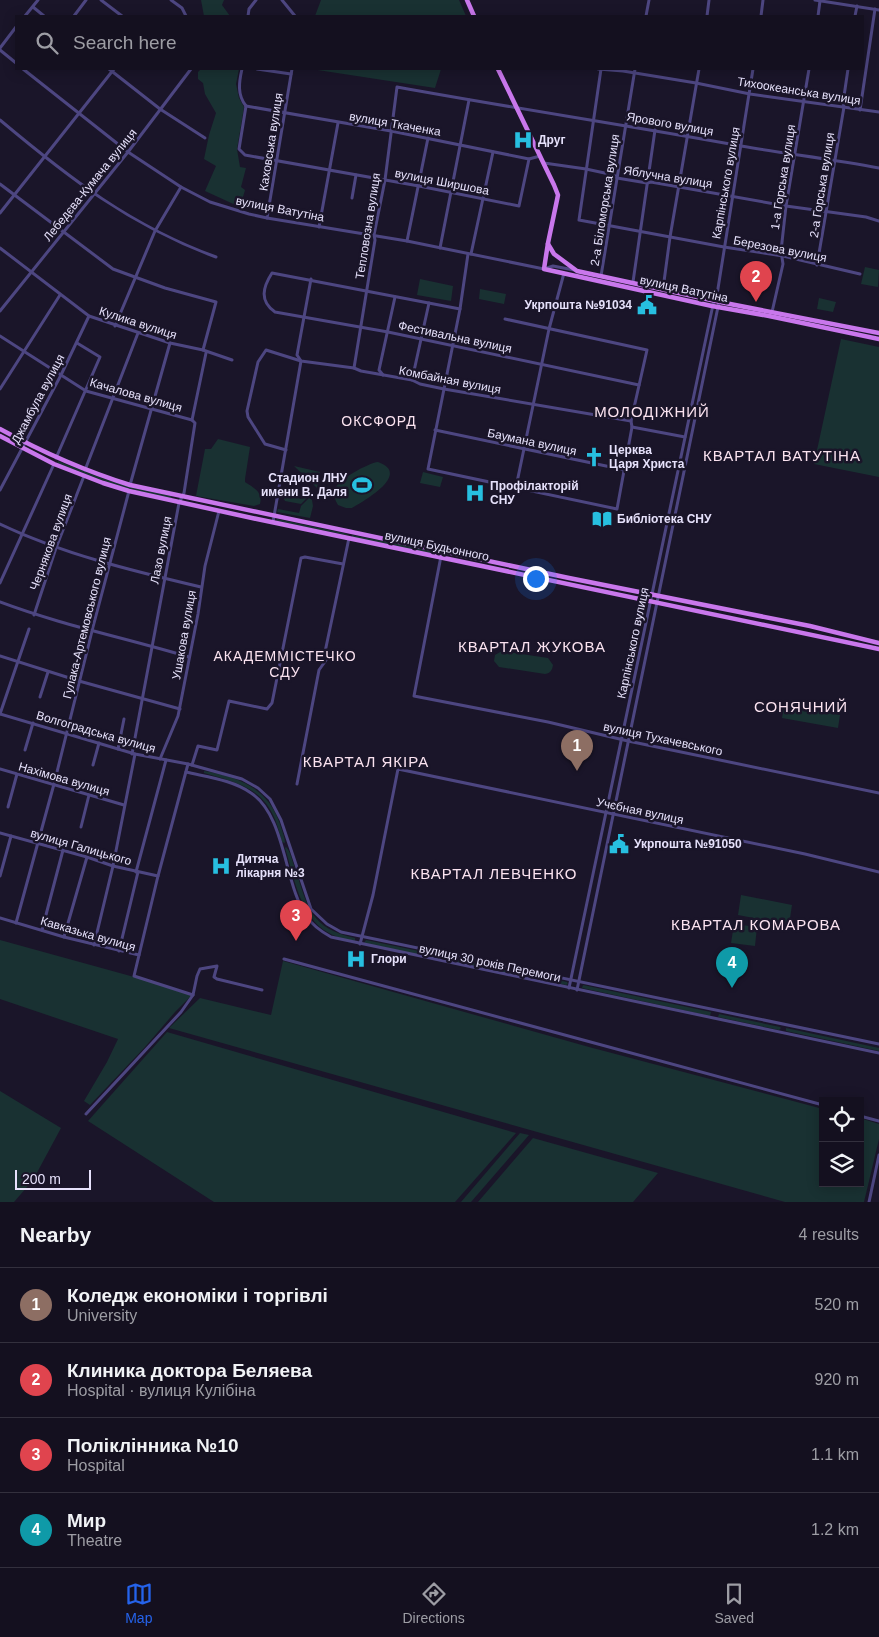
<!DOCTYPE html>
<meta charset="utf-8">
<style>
body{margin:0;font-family:Arial,sans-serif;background:#211e2c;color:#f1f3f6}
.controls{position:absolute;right:15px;bottom:15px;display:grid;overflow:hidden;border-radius:0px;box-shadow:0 2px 12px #0003}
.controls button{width:45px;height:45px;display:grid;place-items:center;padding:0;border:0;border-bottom:1px solid #33303d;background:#14101f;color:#f1f3f6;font:25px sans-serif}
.scale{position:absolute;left:15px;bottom:12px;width:76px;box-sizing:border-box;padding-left:5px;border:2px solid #e6e1fb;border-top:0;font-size:14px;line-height:18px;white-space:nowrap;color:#e6e1fb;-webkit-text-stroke:4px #1a1529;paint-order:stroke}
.you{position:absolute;left:535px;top:578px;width:18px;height:18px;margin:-12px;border:4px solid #fff;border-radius:50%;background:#1a73e8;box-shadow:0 0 0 8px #1a73e833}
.badge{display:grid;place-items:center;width:32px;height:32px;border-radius:50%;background:#2563eb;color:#fff;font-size:16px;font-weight:700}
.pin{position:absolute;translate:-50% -41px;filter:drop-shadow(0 1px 2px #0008)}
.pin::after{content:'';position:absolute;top:26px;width:18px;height:15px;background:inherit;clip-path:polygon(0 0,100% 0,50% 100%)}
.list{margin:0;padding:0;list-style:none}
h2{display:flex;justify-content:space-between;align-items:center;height:65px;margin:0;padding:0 20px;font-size:21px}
h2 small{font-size:16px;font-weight:400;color:#9d9da4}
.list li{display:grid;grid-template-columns:32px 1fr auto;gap:15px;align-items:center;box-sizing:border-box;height:75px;padding:0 20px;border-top:1px solid #33303d}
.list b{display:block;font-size:19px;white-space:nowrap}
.list p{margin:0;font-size:16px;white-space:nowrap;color:#9d9da4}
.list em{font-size:16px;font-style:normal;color:#9d9da4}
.icon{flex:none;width:28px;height:28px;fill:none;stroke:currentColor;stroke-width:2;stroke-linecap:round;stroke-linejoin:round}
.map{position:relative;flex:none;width:879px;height:1202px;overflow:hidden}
.search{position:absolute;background:#14101f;box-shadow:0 2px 12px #0003;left:15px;right:15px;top:15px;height:55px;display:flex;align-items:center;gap:12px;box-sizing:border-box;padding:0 18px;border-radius:0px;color:#9d9da4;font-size:19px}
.sheet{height:365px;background:#14101f}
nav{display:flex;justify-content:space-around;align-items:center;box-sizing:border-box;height:70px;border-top:1px solid #33303d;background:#14101f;font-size:14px;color:#9d9da4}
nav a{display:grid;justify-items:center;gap:2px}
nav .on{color:#2563eb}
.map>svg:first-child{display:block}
</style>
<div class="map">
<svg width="879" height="1202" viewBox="0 0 879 1202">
<rect width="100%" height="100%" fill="#1a1529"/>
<g fill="#193132">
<path d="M201,0H224L222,5L230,16H204Z"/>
<path d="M321,0H459L466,16H315Z"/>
<path d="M201,69H239L236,84L239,98L244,107L237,149L240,167L246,168L241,187L245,190L240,207L205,191L216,166L204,159L209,135L216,113L205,94L203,83L198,79V72Z"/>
<path d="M311,69H441L435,88Z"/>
<path d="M865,267L879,270L878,287L861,284Z"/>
<path d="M420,279L453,286L451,301L417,295Z"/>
<path d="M480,289L506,294L504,304L479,299Z"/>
<path d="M819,298L836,302L833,312L817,309Z"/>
<path d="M841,339L879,347V477L814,464Z"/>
<path d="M218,439L250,447L245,479V482C254,488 263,492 260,504L254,506L196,496L205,449H211Z"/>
<path d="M58,461L107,480L171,496L172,498L170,499L115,485L57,463Z"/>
<path d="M378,462C412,474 364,501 352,508H346L338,505C335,500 333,495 335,489C338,480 368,463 378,462Z"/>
<path d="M294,466L320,472L317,488Z"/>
<path d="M423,472L443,477L440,487L420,483Z"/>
<path d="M292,482L295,485V494L300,499L308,497L301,504L285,501L284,499L285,489Z"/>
<path d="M309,498L312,500L313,506L310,518L277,512L278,509L299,513L301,506Z"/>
<path d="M277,519L348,534L346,535L276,521Z"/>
<path d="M352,535L438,552V553L437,555L352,537Z"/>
<path d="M502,651L548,658L553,665C552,670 551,673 545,674L499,667L494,661L495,655Z"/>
<path d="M784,706L840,715L838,728L782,718Z"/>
<path d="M204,771C239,777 268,788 280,824C282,831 285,837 285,843L282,842C279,832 277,822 272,813C259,786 230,781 204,773Z"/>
<path d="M286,847C291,852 292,861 295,868C308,908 310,928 355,938V941C346,939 337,938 329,933C300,918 294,877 285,848Z"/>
<path d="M741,895L792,905L789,925L738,915Z"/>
<path d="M734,924L757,927L755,946L731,943Z"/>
<path d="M0,940L145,980L192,995L175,1012L145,1047L90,1105L84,1101L107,1062L118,1039L0,999Z"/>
<path d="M366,940L567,982L568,984L566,985L364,943Z"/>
<path d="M283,961L589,1047L823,1109V1183H860V1118L879,1124V1139L864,1202H785L169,1028L200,998L271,1015Z"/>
<path d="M583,985L711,1012L710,1016L582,988Z"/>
<path d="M719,1014L780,1027L781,1028L779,1030L718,1017Z"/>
<path d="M786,1028L879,1048V1051L786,1031Z"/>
<path d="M167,1032L516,1133L455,1202H214L88,1121Z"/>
<path d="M0,1091L61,1128L33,1180L14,1202H0Z"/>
<path d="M520,1133L529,1135L471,1202H461Z"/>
<path d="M533,1138L658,1173L633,1202H478Z"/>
</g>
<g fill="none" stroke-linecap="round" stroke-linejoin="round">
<g stroke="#4d4681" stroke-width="3">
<path d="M101,0L122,16"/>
<path d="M171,0L182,8L186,16"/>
<path d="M282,0L295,16"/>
<path d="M815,0L879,10"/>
<path d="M33,7L44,16"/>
<path d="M25,16L38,0"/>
<path d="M74,16L86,0"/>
<path d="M248,16L249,9L256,0"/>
<path d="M646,16L649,0"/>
<path d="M707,16L709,0"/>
<path d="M761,16L763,0"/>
<path d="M818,16L820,1"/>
<path d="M855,16L857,6"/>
<path d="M0,48L16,27"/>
<path d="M0,50L16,63"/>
<path d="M23,69L128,152L181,187L210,202L249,214L267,218L407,241L544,269L553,266L574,270"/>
<path d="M109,69L160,109L205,138"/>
<path d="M242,69C239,82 237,95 246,106"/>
<path d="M257,69L291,74"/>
<path d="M598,69L623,71L696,83L750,94L879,112"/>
<path d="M601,69L579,220L724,247L783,256L860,274"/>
<path d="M246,106L239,149L245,155L419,186L519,206L529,159"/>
<path d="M246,106L391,131L529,159L540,156"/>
<path d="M860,110L875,9"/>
<path d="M0,120C69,178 131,226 216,257"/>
<path d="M544,163L586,169L614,175L617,178L647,183L651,182L786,206L866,217L879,221"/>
<path d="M0,184L113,269L165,288L216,302L203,350"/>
<path d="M352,198L356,175"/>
<path d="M0,213L114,69"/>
<path d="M267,218L292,69"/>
<path d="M319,227L338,123"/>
<path d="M407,241L428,138"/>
<path d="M0,248L89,316L170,343L203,350L232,360"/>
<path d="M440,248L469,100"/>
<path d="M468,254L460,309L428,469L617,509L632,427L631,421L647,350L505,319"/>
<path d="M471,254L493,152"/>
<path d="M817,265L844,107L843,103L848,69"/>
<path d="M601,276L635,69"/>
<path d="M633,282L655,130"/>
<path d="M663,289L670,237L699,69"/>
<path d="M716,301L753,69"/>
<path d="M460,309L272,273C263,287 259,301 275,312L388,332L639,385"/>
<path d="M0,311L128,152L191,69"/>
<path d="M772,312L783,264L781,251L786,206L809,69"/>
<path d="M115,326L155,231L181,187"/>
<path d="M0,336L86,391L192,420"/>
<path d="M354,368L375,240L374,235L385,180L397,87C512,108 626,125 741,146C787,154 833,159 879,168"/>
<path d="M383,375L379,370L395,297"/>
<path d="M412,380L429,303"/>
<path d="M0,389L60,295"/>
<path d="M632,427L685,437"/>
<path d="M435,430L625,470"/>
<path d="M286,450L265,444L248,417L247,411L258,362L266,350L301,361L354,368L361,371L412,380L420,384L444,389L631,421"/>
<path d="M56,458L100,357L77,343"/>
<path d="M85,470L138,333"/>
<path d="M130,485L170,343"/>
<path d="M516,487L549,329L564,273"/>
<path d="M0,490L61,375L89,316"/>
<path d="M273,522L301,361L297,355L311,279"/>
<path d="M0,524C63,554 133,571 201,587"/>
<path d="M442,551L414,696L548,722L628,741L879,793"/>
<path d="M0,583L54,464"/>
<path d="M0,602C61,625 126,638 189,657"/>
<path d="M34,615L56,548L84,476"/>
<path d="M0,656L79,681L180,709"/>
<path d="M40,697L48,672"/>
<path d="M0,714L135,754L188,764L242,779L258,788L270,799L281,820L311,909L327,924L341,932L879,1044"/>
<path d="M0,714L29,629"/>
<path d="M118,749L124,719"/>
<path d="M25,750L33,723"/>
<path d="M132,754L179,503L184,493L195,423L192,420L206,353"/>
<path d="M160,759L178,716L198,614L205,566L219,511"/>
<path d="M188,764L158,876L134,976L193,995L197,976L200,969L217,966L214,977L217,979L262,990"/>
<path d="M93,765L99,743"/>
<path d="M192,765L198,746L217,750L229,701L267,709L272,703L301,558L305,557L343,564"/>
<path d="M0,769L124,805"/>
<path d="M186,772C207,777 233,780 251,793C286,816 284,885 307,917C313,926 322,932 331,937L879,1053"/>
<path d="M297,784L319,670L329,656L325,652L349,538"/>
<path d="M8,807L17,774"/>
<path d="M81,827L89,795"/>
<path d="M0,833L87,857L113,866L158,876"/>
<path d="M136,872L166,760"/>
<path d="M0,876L11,836"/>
<path d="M0,918L64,937L139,955"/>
<path d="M16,923L54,784L93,627L129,491"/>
<path d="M42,930L63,850"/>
<path d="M64,937L87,857"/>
<path d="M360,944L373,895L398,769L805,854L879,872"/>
<path d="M94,945L113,866L135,754"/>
<path d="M119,951L138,872"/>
<path d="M284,959L823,1105"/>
<path d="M569,988L714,300"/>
<path d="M577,990L719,302"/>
<path d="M86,1114L181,1012L193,995"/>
<path d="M860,1116L879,1121"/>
<path d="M869,1202L879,1155"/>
</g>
<g stroke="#c977ec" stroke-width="4.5">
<path d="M467,0L474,16"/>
<path d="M498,69L554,185L558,195L557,200L548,243L544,269L712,306L769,316L879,339"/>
<path d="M548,244L554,254L577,271L725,303L879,333"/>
<path d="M0,429C42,452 85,471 130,485L569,578L810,626L879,643"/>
<path d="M0,436L54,464L103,483L129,491L252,518L879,649"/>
</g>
</g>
<defs>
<symbol id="hospital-bare" viewBox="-9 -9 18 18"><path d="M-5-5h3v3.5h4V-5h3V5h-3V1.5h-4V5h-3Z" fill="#27bfe0" stroke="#1a1529" stroke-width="2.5" paint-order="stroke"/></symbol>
<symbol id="civic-bare" viewBox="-9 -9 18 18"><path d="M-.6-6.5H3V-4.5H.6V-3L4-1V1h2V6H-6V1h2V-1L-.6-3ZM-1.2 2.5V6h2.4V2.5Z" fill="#27bfe0" stroke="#1a1529" stroke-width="2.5" paint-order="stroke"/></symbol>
<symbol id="church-bare" viewBox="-9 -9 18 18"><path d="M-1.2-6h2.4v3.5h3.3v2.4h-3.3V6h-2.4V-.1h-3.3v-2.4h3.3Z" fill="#27bfe0" stroke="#1a1529" stroke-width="2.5" paint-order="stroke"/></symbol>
<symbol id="stadium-bare" viewBox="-9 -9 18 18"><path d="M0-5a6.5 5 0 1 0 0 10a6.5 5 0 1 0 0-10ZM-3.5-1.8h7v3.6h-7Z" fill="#27bfe0" stroke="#1a1529" stroke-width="2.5" paint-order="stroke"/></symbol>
<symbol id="library-bare" viewBox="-9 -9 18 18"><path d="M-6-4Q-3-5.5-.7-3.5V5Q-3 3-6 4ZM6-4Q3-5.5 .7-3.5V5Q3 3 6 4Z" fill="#27bfe0" stroke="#1a1529" stroke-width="2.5" paint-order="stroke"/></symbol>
</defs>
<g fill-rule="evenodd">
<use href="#hospital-bare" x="509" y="126" width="28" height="28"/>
<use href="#civic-bare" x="633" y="291" width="28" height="28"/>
<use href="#church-bare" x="580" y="443" width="28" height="28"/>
<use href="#stadium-bare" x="348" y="471" width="28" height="28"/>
<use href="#hospital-bare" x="461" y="479" width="28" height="28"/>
<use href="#library-bare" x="588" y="505" width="28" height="28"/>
<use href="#civic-bare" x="605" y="830" width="28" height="28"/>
<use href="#hospital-bare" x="207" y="852" width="28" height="28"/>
<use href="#hospital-bare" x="342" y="945" width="28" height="28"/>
</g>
<g text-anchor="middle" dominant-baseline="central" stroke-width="5" stroke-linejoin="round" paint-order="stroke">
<g font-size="12" fill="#e6e1fb" stroke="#1a1529">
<text transform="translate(799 91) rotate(9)">Тихоокеанська вулиця</text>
<text transform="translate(395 124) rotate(10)">вулиця Ткаченка</text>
<text transform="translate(670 124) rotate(10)">Ярового вулиця</text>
<text transform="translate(271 142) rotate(-81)">Каховська вулиця</text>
<text transform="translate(668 177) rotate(9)">Яблучна вулиця</text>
<text transform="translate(783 177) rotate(-81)">1-а Горська вулиця</text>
<text transform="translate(442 182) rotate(11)">вулиця Ширшова</text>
<text transform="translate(726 183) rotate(-80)">Карпінського вулиця</text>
<text transform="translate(90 185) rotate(-51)">Лебедєва-Кумача вулиця</text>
<text transform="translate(822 185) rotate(-81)">2-а Горська вулиця</text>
<text transform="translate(605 200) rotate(-81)">2-а Біломорська вулиця</text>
<text transform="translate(280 209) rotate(11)">вулиця Ватутіна</text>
<text transform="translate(368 226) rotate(-81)">Тепловозна вулиця</text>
<text transform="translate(780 249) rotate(11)">Березова вулиця</text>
<text transform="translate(684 289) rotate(12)">вулиця Ватутіна</text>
<text transform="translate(138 323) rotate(18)">Кулика вулиця</text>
<text transform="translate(455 337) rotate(12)">Фестивальна вулиця</text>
<text transform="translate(450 380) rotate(11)">Комбайная вулиця</text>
<text transform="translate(136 395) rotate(16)">Качалова вулиця</text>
<text transform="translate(38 399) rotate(-62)">Джамбула вулиця</text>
<text transform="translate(532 442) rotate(12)">Баумана вулиця</text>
<text transform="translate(51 542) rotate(-70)">Чернякова вулиця</text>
<text transform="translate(437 546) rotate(12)">вулиця Будьонного</text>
<text transform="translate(161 550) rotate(-79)">Лазо вулиця</text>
<text transform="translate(87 618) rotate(-76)">Гулака-Артемовського вулиця</text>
<text transform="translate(184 635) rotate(-80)">Ушакова вулиця</text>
<text transform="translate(633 643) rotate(-78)">Карпінського вулиця</text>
<text transform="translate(96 732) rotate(16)">Волгоградська вулиця</text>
<text transform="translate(663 739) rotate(12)">вулиця Тухачевського</text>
<text transform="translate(64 779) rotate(16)">Нахімова вулиця</text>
<text transform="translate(640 811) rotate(12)">Учєбная вулиця</text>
<text transform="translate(81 847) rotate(16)">вулиця Галицького</text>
<text transform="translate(88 934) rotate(16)">Кавказька вулиця</text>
<text transform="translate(490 963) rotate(12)">вулиця 30 років Перемоги</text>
</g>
<g font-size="12" font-weight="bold" fill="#e6e1fb" stroke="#1a1529" text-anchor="start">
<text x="538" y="140">Друг</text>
<text x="632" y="305" text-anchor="end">Укрпошта №91034</text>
<text x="609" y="450">Церква<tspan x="609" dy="14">Царя Христа</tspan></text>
<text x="347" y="478" text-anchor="end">Стадион ЛНУ<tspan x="347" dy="14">имени В. Даля</tspan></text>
<text x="490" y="486">Профілакторій<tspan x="490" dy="14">СНУ</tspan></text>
<text x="617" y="519">Библіотека СНУ</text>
<text x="634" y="844">Укрпошта №91050</text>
<text x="236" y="859">Дитяча<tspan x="236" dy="14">лікарня №3</tspan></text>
<text x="371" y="959">Глори</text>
</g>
<g font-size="14" letter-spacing="1" fill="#fbe3f0" stroke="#1a1529">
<text x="379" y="421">ОКСФОРД</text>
<text x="285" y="656">АКАДЕММІСТЕЧКО<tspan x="285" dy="16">СДУ</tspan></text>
</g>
<g font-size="15" letter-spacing="1" fill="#fbe3f0" stroke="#1a1529">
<text x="652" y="411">МОЛОДІЖНИЙ</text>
<text x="782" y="455">КВАРТАЛ ВАТУТІНА</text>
<text x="532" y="646">КВАРТАЛ ЖУКОВА</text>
<text x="801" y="706">СОНЯЧНИЙ</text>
<text x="366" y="761">КВАРТАЛ ЯКІРА</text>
<text x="494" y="873">КВАРТАЛ ЛЕВЧЕНКО</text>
<text x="756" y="924">КВАРТАЛ КОМАРОВА</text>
</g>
</g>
</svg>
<div class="controls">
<button><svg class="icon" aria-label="locate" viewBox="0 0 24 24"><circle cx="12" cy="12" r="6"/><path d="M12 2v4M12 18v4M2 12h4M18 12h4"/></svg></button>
<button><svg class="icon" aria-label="layers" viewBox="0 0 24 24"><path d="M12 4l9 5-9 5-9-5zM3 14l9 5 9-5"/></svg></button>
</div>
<div class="scale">200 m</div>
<div class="you"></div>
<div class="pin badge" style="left:577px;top:771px;background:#8d6e63">1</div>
<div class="pin badge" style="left:756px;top:302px;background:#e0444e">2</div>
<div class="pin badge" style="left:296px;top:941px;background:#e0444e">3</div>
<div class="pin badge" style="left:732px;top:988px;background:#0f9aa8">4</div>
<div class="search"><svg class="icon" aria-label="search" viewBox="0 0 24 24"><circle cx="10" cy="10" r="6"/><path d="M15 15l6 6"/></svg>Search here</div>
</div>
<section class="sheet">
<h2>Nearby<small>4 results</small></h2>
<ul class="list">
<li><span class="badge" style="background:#8d6e63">1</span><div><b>Коледж економіки і торгівлі</b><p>University</p></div><em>520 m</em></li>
<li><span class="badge" style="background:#e0444e">2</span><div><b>Клиника доктора Беляева</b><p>Hospital · вулиця Кулібіна</p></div><em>920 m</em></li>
<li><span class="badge" style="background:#e0444e">3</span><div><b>Поліклінника №10</b><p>Hospital</p></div><em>1.1 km</em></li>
<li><span class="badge" style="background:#0f9aa8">4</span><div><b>Мир</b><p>Theatre</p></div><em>1.2 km</em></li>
</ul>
</section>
<nav>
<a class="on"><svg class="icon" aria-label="map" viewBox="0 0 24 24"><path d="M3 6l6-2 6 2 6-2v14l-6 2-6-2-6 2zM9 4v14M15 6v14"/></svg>Map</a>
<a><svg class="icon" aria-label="directions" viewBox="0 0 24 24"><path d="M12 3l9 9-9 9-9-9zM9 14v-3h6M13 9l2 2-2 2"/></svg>Directions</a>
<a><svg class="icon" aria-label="saved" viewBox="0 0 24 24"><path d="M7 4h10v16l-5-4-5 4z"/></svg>Saved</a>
</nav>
